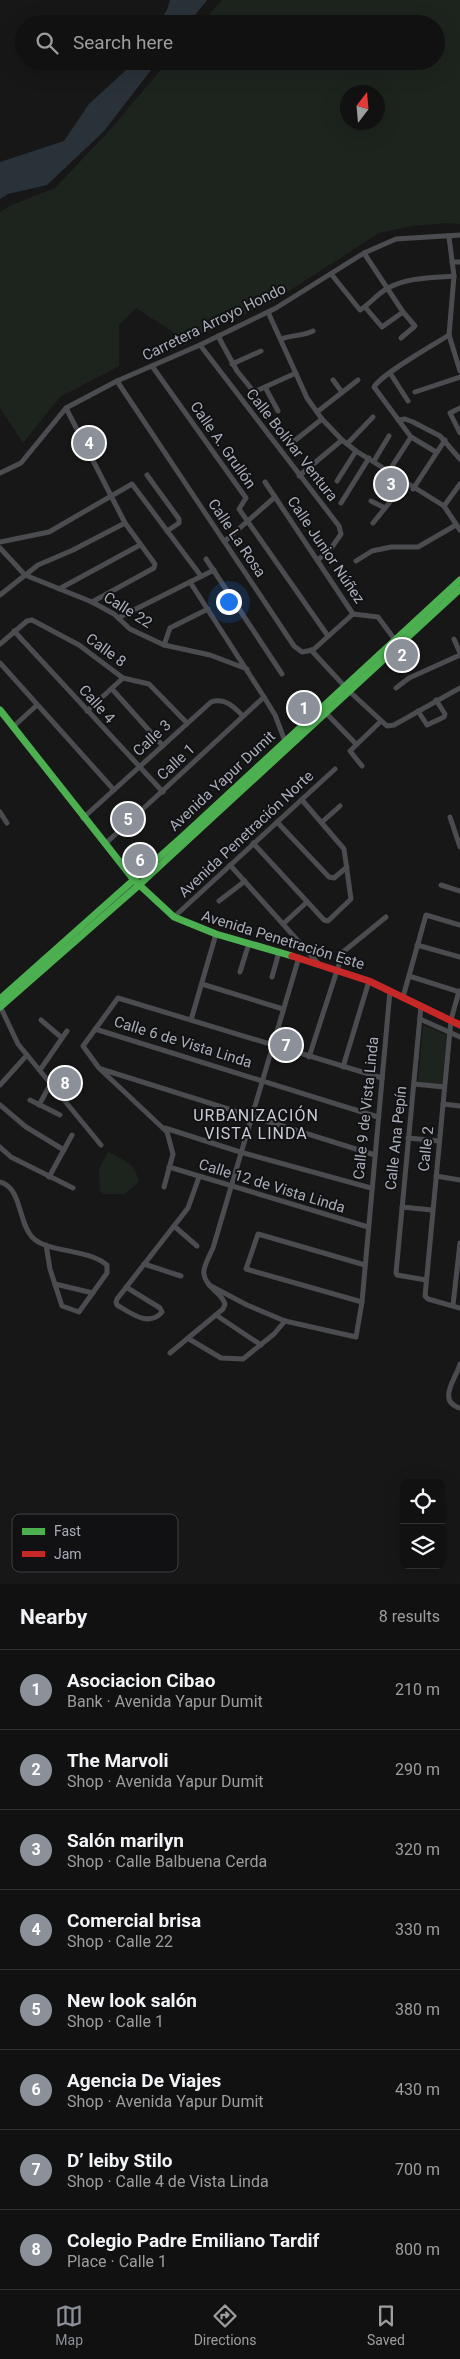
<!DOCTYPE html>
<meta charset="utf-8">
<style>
body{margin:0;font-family:Roboto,sans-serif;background:#1e1f1f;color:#f1f3f6}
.controls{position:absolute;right:15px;bottom:15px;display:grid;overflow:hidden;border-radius:8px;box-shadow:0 5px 20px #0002}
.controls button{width:45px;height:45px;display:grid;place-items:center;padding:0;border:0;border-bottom:1px solid #303131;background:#111;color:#f1f3f6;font:25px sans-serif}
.compass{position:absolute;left:340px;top:85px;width:45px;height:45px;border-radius:50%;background:#111;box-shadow:0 5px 20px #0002;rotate:16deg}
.you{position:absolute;left:228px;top:601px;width:18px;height:18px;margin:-12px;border:4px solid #fff;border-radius:50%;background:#1a73e8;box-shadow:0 0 0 8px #1a73e833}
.badge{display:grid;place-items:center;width:32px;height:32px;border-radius:50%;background:#8c9099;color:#fff;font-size:16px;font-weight:700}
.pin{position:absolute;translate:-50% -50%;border:2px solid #fff;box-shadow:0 1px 5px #0006}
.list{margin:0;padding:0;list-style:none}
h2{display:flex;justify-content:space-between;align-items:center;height:65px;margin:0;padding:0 20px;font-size:21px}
h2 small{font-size:16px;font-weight:400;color:#9c9d9f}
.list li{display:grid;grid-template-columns:32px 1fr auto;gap:15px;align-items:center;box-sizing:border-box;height:80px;padding:0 20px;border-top:1px solid #303131}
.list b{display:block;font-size:19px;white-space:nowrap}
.list p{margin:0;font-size:16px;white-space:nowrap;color:#9c9d9f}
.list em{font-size:16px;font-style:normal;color:#9c9d9f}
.icon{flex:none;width:28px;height:28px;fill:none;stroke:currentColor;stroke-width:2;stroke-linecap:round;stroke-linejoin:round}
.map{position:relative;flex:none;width:460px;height:1584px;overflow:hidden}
.search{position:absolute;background:#111;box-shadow:0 5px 20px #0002;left:15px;right:15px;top:15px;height:55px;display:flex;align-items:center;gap:12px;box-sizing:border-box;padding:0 18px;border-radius:28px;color:#9c9d9f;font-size:19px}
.sheet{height:705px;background:#111}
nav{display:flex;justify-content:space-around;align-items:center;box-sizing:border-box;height:70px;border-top:1px solid #303131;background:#111;font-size:14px;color:#9c9d9f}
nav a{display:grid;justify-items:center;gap:2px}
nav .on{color:#8c9099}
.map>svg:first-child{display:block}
</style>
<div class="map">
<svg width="460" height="1584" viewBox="0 0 460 1584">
<rect width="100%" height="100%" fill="#171717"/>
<g fill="#1d241e" fill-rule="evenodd">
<path d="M222,0H460V224L447,223L412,226L379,233L272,302L187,341L136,308L119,325V366L60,397L23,443L0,408V212L9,206L55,188L110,130L168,61H436V24H201ZM378,92V122H348V92Z"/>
<path d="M423,1025L447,1035L442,1085L418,1082Z"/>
<path d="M108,1152C123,1160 135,1163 139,1182L124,1194H104L100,1191L99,1169Z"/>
</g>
<g fill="#2a3239">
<path d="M170,0H207L188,24H158L167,10Z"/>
<path d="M132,61H158L104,131L47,185L8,194L0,199V162L64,141L89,104L125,71Z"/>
</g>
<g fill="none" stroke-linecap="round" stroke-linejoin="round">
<g stroke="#4b4c50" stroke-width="5">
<path d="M449,237L454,276L449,335L460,371"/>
<path d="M364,253L403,312L382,327L365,307"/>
<path d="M452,262H460"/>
<path d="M332,275L360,310C370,304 378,293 388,288C408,277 432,278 454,276"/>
<path d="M268,312L307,398L322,419L342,440L356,451L444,506L460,530"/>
<path d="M218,336L237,371L254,392L296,373"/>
<path d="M401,338L415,326L403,312"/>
<path d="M281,339C292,335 303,336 313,331"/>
<path d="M200,345L339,526L341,534L332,547L318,560"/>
<path d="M232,364L261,351"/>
<path d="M152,366L246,498L239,509L328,636"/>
<path d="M390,373L408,401"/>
<path d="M333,380L342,392"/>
<path d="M117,381L294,646L302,652L313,650L353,614"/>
<path d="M265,387L278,411"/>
<path d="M415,392L460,377"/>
<path d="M66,408L125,523L155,564L154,568L92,602"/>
<path d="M460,408L450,413L460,433"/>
<path d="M317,412L358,380"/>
<path d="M398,420L405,419L413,422L440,436L460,459"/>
<path d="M293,442L322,419"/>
<path d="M347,444L373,417"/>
<path d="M436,452L411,437L374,387C383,373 432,346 449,335"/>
<path d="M374,461L389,436"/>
<path d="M389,471L411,437"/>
<path d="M0,473L21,463L66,408L117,381L200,345L276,308L364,253L396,239L460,235"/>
<path d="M147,475L179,519V523L167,531"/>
<path d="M299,476L342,440"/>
<path d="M337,481L356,451"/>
<path d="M265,482L353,614L378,617L395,640"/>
<path d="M413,489L445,440"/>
<path d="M371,501L385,508"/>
<path d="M341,503L369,458"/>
<path d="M444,506L460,484"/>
<path d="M373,523L394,497L403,481"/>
<path d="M225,541L275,497"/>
<path d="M0,542L49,532L132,484L201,576"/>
<path d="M0,548L25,575L92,602L114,614L130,629L164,645L210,655L247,669"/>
<path d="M206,559L282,674"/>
<path d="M356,561L372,551L391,547H418L456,525"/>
<path d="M190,582L264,697L275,715L285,741"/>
<path d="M59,589L140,545"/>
<path d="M0,595L38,565L73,550L125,523"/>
<path d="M118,618L214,570"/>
<path d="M14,631L163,792"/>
<path d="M454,639L460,653"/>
<path d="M0,644L27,621L32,620L79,645L123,678L149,684L187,723"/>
<path d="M164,645L170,628L208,609"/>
<path d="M311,650L349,691L387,726L394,725L460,688"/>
<path d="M0,663L114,790"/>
<path d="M396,688L409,678L460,655"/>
<path d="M112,689L163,746"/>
<path d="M87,711L123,678"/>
<path d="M418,711L427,725L444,717L445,714L436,700"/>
<path d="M326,713L356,744"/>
<path d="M13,727L37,705"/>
<path d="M362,766L350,751L380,722"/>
<path d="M0,812L7,823"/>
<path d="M450,817L460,847"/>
<path d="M83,818L211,702C225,697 234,707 243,716"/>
<path d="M277,822L329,877L334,878L347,867"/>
<path d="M322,822L340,806"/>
<path d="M253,843L324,920L328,921L351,899L344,849L302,800"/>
<path d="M105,844L264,697"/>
<path d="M230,865L317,962"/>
<path d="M441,885L460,891"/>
<path d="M219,901L245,881"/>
<path d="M174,917L335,769"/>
<path d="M283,924L307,902"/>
<path d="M417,945L460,957"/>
<path d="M240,972L249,943"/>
<path d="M409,976L460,992"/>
<path d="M272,977L279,952"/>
<path d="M202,984L283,1009"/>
<path d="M459,991L451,1020L425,1296L428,1299L460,1308"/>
<path d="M403,997L426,915L460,925"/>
<path d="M0,1006L18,1044L101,1145"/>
<path d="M421,1006L396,1273L397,1275L426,1280"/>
<path d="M420,1019L460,1037"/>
<path d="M41,1020L62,1038"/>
<path d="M191,1020L216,934"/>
<path d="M95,1029L378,1117"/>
<path d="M309,1057L343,952L386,917"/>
<path d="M343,1067L369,981"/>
<path d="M101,1069L375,1155"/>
<path d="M40,1070L67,1031"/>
<path d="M414,1084L444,1087"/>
<path d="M0,1085L27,1055"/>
<path d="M30,1100L60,1115"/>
<path d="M443,1104L460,1106"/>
<path d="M0,1105L26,1127L64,1150"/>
<path d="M39,1105L51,1083"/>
<path d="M165,1128L240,1152L371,1188"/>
<path d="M408,1138L439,1141"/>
<path d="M0,1147L11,1157L73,1188"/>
<path d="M169,1167L368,1227"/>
<path d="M436,1176L460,1180"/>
<path d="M49,1177L72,1135"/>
<path d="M0,1182C22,1188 18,1222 32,1237C47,1253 86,1248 107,1265V1273L79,1312L62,1306L50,1269L46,1245"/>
<path d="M164,1187L173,1154L167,1132L99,1068L83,1046L118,998L382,1078"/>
<path d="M402,1207L432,1210"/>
<path d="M174,1226L197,1246"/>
<path d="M144,1264L181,1276"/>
<path d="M55,1284L93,1293"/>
<path d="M209,1285L247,1305L285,1321L356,1337L362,1302L390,991"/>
<path d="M126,1287L160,1308L162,1312C149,1328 129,1312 117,1305L116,1302L117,1299L188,1208L199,1177"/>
<path d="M362,1302L246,1269L258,1234L365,1265"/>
<path d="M453,1305L460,1243"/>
<path d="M216,1315L261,1345"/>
<path d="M189,1339L221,1358L243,1359L274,1334L285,1321"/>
<path d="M170,1353L223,1309L225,1304C223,1299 220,1295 215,1291C197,1274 204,1268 213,1248L299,957"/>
<path d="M460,1364C457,1377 436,1401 460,1408"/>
</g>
<g stroke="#4caf50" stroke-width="7">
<path d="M0,710L134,880L174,917L216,934L292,956"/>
<path d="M0,999L184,835L460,580"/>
<path d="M0,1007L139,885L460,589"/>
</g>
<path stroke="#c62828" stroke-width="7" d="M292,956L369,981L460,1025"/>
</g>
<g text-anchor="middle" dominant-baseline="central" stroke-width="4" stroke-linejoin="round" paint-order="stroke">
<g font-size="15" fill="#a8adb8" stroke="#111113">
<text transform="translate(214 322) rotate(-26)">Carretera Arroyo Hondo</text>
<text transform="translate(223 445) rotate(55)">Calle A. Grullón</text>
<text transform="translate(292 445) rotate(52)">Calle Bolívar Ventura</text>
<text transform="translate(237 538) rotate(56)">Calle La Rosa</text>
<text transform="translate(326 550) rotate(56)">Calle Junior Núñez</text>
<text transform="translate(128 610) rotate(32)">Calle 22</text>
<text transform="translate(106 650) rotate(36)">Calle 8</text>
<text transform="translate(97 704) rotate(48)">Calle 4</text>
<text transform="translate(152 738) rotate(-43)">Calle 3</text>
<text transform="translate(176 762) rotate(-43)">Calle 1</text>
<text transform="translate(222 781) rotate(-43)">Avenida Yapur Dumit</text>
<text transform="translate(246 834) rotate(-43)">Avenida Penetración Norte</text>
<text transform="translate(283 940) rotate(17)">Avenida Penetración Este</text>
<text transform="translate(183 1042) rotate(17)">Calle 6 de Vista Linda</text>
<text transform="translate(366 1108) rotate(-84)">Calle 9 de Vista Linda</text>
<text transform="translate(396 1138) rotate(-84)">Calle Ana Pepín</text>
<text transform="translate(426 1149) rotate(-84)">Calle 2</text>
<text transform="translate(272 1186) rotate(17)">Calle 12 de Vista Linda</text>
</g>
<g font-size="16" letter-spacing="1" fill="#c9ccd4" stroke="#111113">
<text x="256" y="1115">URBANIZACIÓN<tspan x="256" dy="18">VISTA LINDA</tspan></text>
</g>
</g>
<rect x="12" y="1514" width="166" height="58" rx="8" fill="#111113" stroke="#3e4045" stroke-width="1"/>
<rect x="22" y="1528" width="23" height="7" fill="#4caf50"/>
<rect x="22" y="1551" width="23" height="6" fill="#c62828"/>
<g font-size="14" fill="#a8adb8">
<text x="54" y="1536">Fast</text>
<text x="54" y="1559">Jam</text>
</g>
</svg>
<div class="controls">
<button><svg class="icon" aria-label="locate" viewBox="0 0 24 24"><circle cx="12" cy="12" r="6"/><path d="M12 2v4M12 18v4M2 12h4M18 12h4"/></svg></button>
<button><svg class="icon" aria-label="layers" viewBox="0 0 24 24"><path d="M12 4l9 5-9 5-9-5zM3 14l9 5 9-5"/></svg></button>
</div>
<svg class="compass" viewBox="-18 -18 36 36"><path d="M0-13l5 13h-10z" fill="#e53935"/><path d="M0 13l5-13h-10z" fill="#9c9d9f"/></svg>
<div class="you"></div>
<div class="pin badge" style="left:304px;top:708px">1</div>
<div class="pin badge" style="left:402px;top:655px">2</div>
<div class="pin badge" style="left:391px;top:484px">3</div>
<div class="pin badge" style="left:89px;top:443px">4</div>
<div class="pin badge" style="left:128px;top:819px">5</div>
<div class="pin badge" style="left:140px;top:860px">6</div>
<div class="pin badge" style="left:286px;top:1045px">7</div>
<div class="pin badge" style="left:65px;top:1083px">8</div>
<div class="search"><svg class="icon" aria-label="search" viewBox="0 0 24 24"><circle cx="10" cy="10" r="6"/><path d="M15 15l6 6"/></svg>Search here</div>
</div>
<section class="sheet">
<h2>Nearby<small>8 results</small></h2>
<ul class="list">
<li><span class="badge">1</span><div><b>Asociacion Cibao</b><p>Bank · Avenida Yapur Dumit</p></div><em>210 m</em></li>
<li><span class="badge">2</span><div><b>The Marvoli</b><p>Shop · Avenida Yapur Dumit</p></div><em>290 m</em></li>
<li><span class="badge">3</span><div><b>Salón marilyn</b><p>Shop · Calle Balbuena Cerda</p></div><em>320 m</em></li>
<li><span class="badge">4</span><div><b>Comercial brisa</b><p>Shop · Calle 22</p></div><em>330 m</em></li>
<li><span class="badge">5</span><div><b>New look salón</b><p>Shop · Calle 1</p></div><em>380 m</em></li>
<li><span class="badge">6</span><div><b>Agencia De Viajes</b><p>Shop · Avenida Yapur Dumit</p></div><em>430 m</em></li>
<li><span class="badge">7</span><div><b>D’ leiby Stilo</b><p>Shop · Calle 4 de Vista Linda</p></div><em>700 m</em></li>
<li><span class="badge">8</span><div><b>Colegio Padre Emiliano Tardif</b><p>Place · Calle 1</p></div><em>800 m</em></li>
</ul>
</section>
<nav>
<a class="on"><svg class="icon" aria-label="map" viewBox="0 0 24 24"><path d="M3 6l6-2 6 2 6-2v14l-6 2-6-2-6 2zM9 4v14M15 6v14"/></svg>Map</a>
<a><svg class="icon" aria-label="directions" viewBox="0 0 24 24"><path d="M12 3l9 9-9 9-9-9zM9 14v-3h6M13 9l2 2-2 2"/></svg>Directions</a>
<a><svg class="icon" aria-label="saved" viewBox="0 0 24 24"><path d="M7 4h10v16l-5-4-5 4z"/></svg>Saved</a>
</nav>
